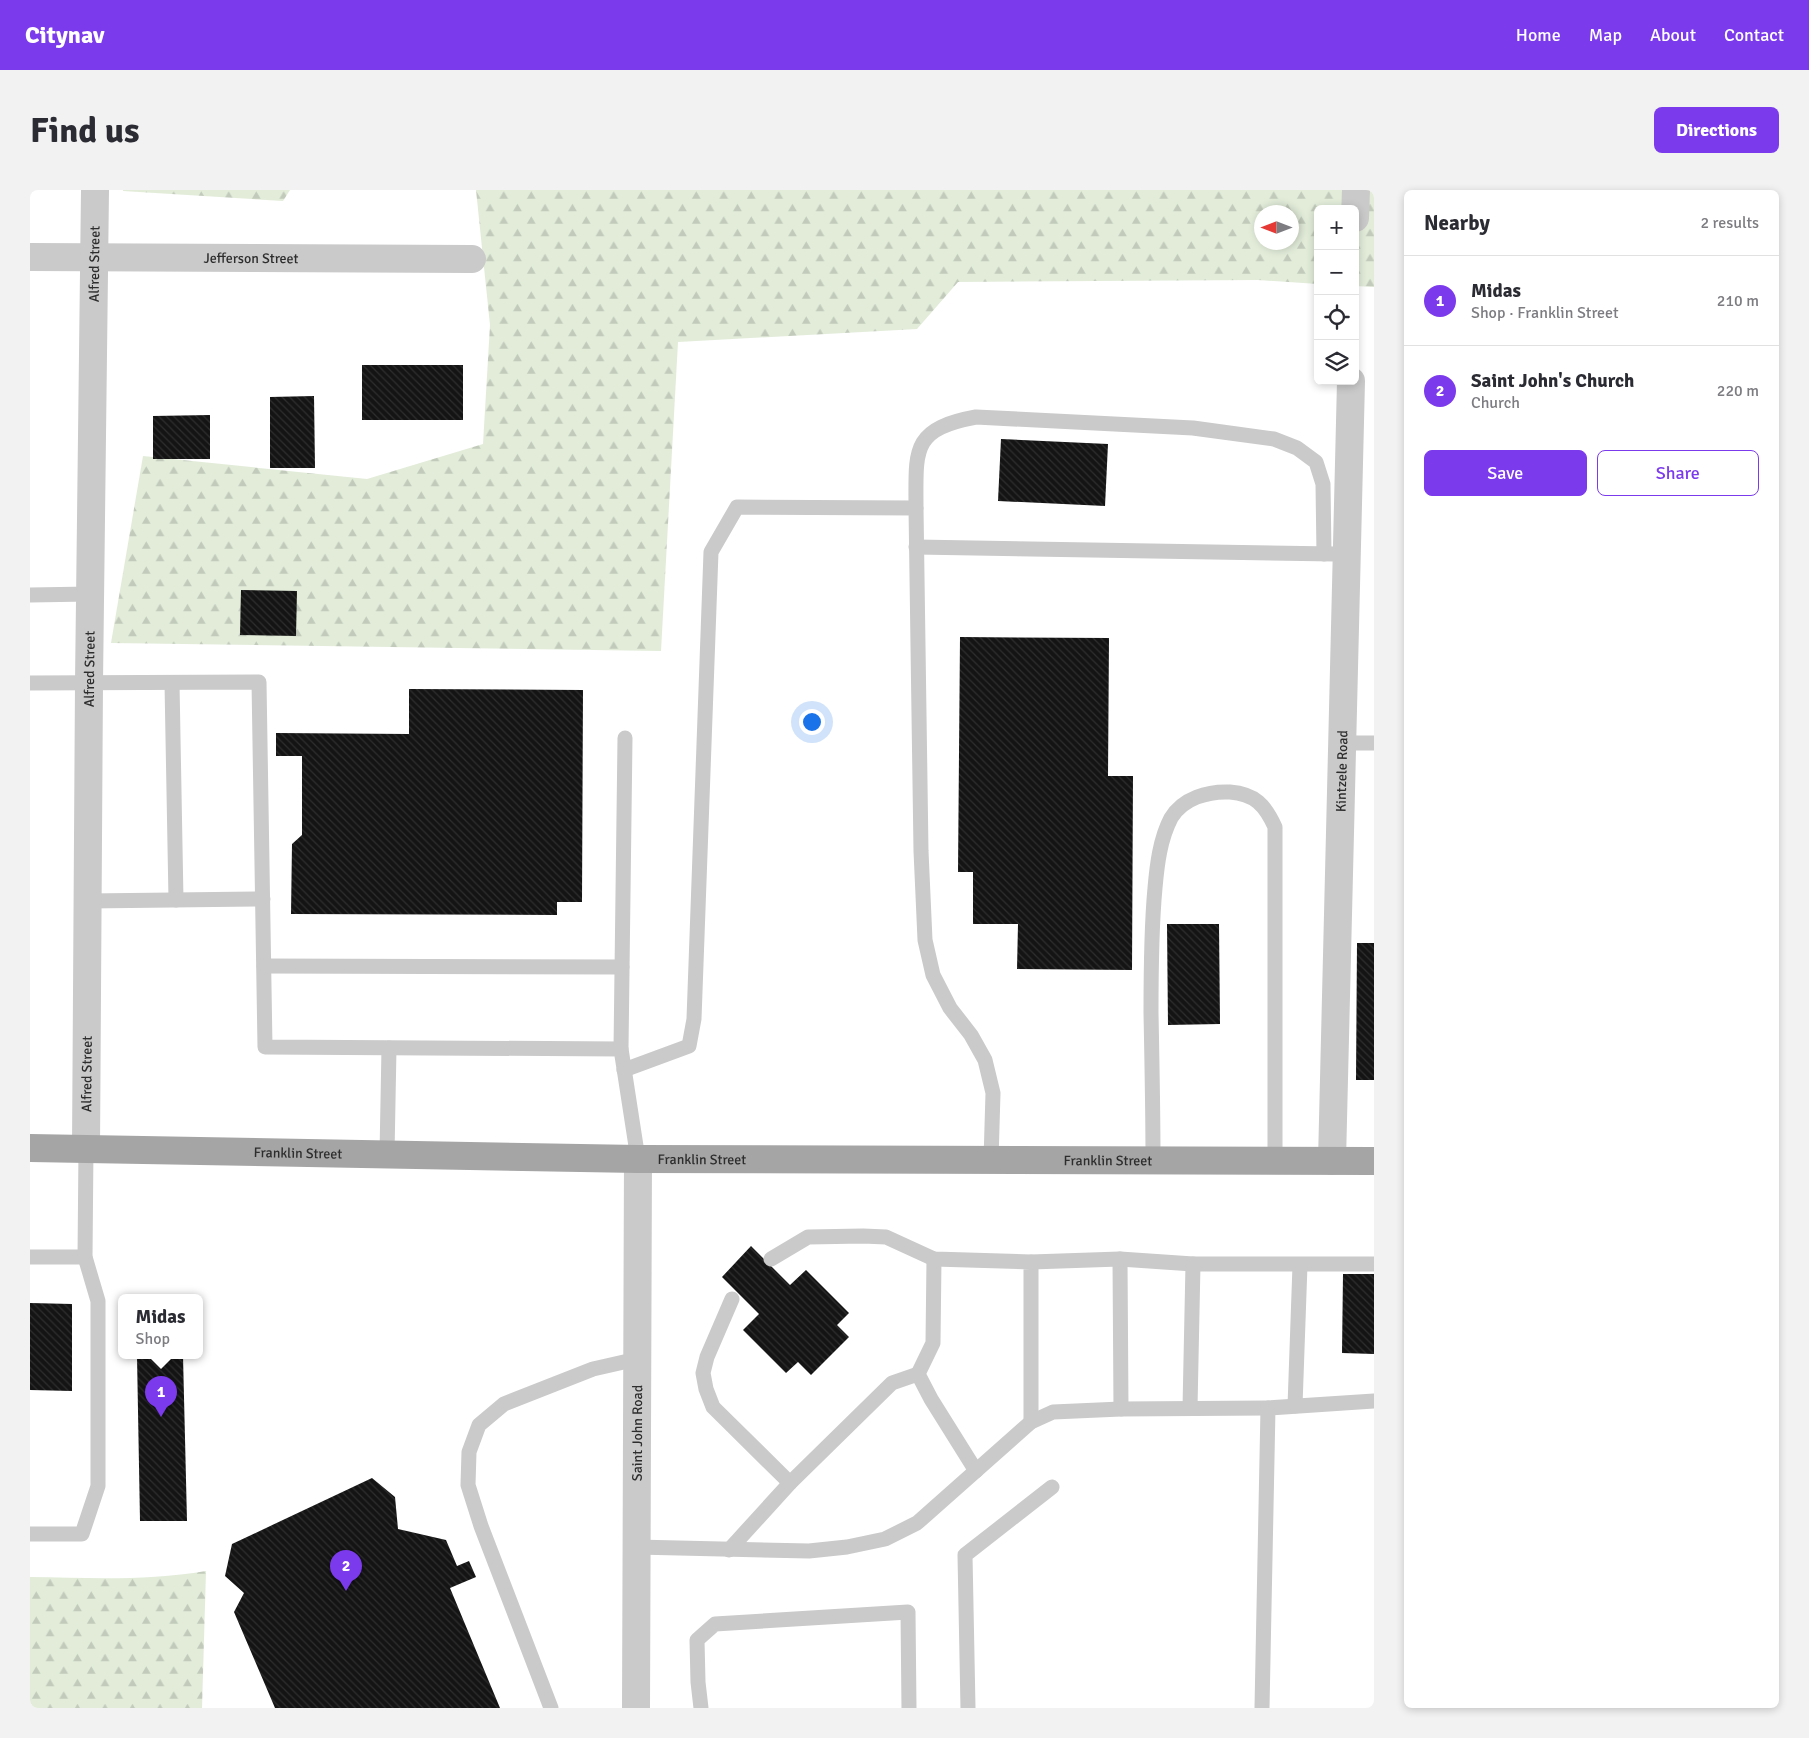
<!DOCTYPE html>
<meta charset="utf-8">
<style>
body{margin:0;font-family:Signika,sans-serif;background:#f2f2f3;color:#2b2b33}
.controls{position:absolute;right:15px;top:15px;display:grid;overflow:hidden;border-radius:8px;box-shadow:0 2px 8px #0003}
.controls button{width:45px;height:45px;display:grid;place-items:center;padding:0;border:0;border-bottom:1px solid #e1e1e2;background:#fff;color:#2b2b33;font:25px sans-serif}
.compass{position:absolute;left:1224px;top:15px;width:45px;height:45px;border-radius:50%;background:#fff;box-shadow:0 2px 8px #0003;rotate:270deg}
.you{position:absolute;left:781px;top:531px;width:18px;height:18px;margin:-12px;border:4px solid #fff;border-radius:50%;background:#1a73e8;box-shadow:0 0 0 8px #1a73e833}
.badge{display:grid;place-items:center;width:32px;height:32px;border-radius:50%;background:#7c3aed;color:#fff;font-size:16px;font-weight:700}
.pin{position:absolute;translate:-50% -41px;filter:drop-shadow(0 1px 2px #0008)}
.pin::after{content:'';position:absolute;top:26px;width:18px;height:15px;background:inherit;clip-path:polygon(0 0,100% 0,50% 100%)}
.popup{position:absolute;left:88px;top:1104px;width:85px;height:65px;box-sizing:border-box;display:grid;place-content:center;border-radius:8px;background:#fff;filter:drop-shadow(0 1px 4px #0005);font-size:16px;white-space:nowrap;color:#7c7c81}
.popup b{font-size:19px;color:#2b2b33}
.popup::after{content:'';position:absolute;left:50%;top:100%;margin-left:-10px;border:10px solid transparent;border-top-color:#fff}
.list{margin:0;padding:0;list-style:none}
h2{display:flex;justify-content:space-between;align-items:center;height:65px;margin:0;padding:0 20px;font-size:21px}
h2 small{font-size:16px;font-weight:400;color:#7c7c81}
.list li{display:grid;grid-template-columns:32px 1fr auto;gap:15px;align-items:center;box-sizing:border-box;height:90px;padding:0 20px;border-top:1px solid #e1e1e2}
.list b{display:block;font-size:19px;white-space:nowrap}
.list p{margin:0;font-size:16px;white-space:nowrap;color:#7c7c81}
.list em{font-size:16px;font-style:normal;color:#7c7c81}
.actions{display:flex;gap:10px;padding:15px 20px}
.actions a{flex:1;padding:11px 0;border:1px solid #7c3aed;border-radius:8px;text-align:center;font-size:18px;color:#7c3aed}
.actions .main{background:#7c3aed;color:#fff}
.icon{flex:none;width:28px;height:28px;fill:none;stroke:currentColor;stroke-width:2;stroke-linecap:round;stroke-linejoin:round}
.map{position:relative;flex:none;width:1344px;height:1518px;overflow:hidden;border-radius:8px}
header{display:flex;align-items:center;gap:30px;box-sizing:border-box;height:70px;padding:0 25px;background:#7c3aed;color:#fff}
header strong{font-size:24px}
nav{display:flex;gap:28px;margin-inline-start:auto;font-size:18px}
.intro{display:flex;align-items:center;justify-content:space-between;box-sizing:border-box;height:120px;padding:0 30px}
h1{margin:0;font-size:35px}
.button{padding:12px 22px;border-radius:8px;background:#7c3aed;color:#fff;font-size:18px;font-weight:700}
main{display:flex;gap:30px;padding:0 30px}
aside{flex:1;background:#fff;border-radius:8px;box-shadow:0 2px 8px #0003}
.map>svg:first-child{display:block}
</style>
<header>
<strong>Citynav</strong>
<nav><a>Home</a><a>Map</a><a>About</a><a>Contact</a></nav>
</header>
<div class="intro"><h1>Find us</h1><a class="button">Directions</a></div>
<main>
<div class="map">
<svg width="1344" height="1518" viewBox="0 0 1344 1518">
<defs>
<pattern id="forest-firs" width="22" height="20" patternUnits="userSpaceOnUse" patternTransform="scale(1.25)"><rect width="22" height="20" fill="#e2ecd9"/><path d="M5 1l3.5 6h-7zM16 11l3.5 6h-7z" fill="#c2cbbb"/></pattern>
<pattern id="building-back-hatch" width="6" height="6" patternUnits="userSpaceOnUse" patternTransform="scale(1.25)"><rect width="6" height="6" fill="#141414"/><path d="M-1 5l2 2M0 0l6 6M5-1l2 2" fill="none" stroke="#2e2e2e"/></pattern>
</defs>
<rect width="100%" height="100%" fill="#fff"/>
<g fill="url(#forest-firs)" fill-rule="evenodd">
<path d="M93,0H260L253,11L93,1Z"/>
<path d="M446,0H1344V97L1325,96V19H1288V94L1228,90L928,92L887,139L648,152L631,461L81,453L113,266L337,289L453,254L460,135ZM1232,22H1262V52H1232Z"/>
<path d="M176,1381L172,1518H0V1387C59,1388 118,1391 176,1381Z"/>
</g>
<g fill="url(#building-back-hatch)">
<rect x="332" y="175" width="101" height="55"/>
<path d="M284,206L285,278H240V207Z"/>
<path d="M180,225V269H123V226Z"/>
<path d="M971,249L1078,254L1075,316L968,311Z"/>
<path d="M211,400L267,401L266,446L210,445Z"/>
<path d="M930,447L1079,448L1078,586H1103L1102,780L987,779L988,734H943V682H928Z"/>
<path d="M379,499L553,500L552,712H527V725L261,724L262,654L272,645V566H246V543L379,544Z"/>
<path d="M1137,734H1189L1190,834L1138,835Z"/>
<path d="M1327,753H1344V890H1326Z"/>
<path d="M721,1056L760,1095L776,1080L819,1123L807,1135L819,1147L781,1185L768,1172L756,1183L713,1140L729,1124L692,1087Z"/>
<path d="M1313,1084H1344V1164L1312,1163Z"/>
<path d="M0,1113L42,1114V1201L0,1200Z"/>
<path d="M107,1166H153L157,1331H110Z"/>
<path d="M342,1288L365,1307L368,1339L416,1350L427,1376L439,1371L446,1387L420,1398L470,1518H245L204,1422L214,1403L195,1386L202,1354Z"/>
</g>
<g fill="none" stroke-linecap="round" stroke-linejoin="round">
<g stroke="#cacaca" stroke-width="15">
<path d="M886,318C886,260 881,239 946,227L1163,238L1244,249L1267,258L1286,272L1293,294L1294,364"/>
<path d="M886,357L1304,364"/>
<path d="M0,405L60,404"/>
<path d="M0,493L229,492L235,857L591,859L608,969"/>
<path d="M142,493L146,710"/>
<path d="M1312,553H1344"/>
<path d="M58,711L233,709"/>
<path d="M234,776L592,777"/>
<path d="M591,859L595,548"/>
<path d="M594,880L659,856L664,829L681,362L707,317L886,318L891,661L895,750L903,785L920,818L941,845L955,870L963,903L961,970"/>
<path d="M357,964L359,858"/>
<path d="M1123,970C1123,921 1122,872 1121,823C1121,781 1121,740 1125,698C1127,675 1130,649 1141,628C1153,608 1178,601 1200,602C1225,604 1235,615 1245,637V971"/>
<path d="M0,1067H55"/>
<path d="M741,1069L778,1047L833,1046L856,1047L904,1069L1001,1072V1232"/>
<path d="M904,1069L903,1153L888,1184L901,1209L946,1281"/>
<path d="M1090,1069L1091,1219"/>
<path d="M1001,1072L1090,1069L1163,1074H1344"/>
<path d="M702,1109L677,1167L673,1183L676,1199L683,1217L760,1293L862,1193L888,1184"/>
<path d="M1265,1216L1270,1075"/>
<path d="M1160,1218L1163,1074"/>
<path d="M0,1344H52L68,1296V1111L55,1067L56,958"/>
<path d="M606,1357L779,1361L817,1357L855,1349L887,1333L1001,1232L1023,1222L1091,1219L1238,1218"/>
<path d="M699,1360L760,1293"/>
<path d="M521,1518L451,1336L438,1295L439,1262L449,1235L474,1214L563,1179L607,1169"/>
<path d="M671,1518L668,1492L667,1450L685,1434L878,1422L879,1518"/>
<path d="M938,1518L935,1365L1022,1297"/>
<path d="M1232,1518L1238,1218L1344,1211"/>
</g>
<g stroke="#cacaca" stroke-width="28">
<path d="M1325,28L1326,0"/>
<path id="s1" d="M0,67L442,69"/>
<path id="s2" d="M56,958L59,493L65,0"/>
<path id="s3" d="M1302,971L1321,191"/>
<path id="s4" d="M606,1518L608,969"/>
</g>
<path stroke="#a5a5a5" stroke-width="28" id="s5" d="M0,958L608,969L1344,971"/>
</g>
<g text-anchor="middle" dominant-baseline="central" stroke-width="5" stroke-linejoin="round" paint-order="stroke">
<g font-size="14" fill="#2d2d2d" stroke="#fff">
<text stroke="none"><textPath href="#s1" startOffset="221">Jefferson Street</textPath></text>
<text stroke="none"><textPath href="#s2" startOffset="884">Alfred Street</textPath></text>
<text stroke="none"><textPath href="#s2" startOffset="479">Alfred Street</textPath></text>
<text stroke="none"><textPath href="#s3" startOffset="390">Kintzele Road</textPath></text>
<text stroke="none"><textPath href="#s2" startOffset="74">Alfred Street</textPath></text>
<text stroke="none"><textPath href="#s5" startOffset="268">Franklin Street</textPath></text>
<text stroke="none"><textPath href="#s5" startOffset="672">Franklin Street</textPath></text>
<text stroke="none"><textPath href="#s5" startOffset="1078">Franklin Street</textPath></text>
<text stroke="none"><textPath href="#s4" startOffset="275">Saint John Road</textPath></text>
</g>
</g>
</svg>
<div class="controls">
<button>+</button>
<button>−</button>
<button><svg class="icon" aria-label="locate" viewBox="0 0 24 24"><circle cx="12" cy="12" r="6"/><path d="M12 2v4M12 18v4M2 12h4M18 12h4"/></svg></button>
<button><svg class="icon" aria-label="layers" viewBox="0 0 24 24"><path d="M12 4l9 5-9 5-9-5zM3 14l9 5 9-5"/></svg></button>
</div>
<svg class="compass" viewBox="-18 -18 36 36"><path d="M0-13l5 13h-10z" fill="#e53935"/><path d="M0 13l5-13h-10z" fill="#7c7c81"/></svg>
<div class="you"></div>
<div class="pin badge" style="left:131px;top:1227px">1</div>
<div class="popup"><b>Midas</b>Shop</div>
<div class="pin badge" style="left:316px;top:1401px">2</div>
</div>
<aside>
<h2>Nearby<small>2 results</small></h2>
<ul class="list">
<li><span class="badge">1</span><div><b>Midas</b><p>Shop · Franklin Street</p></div><em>210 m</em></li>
<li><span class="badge">2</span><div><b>Saint John's Church</b><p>Church</p></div><em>220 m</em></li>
</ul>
<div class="actions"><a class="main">Save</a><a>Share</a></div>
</aside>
</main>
